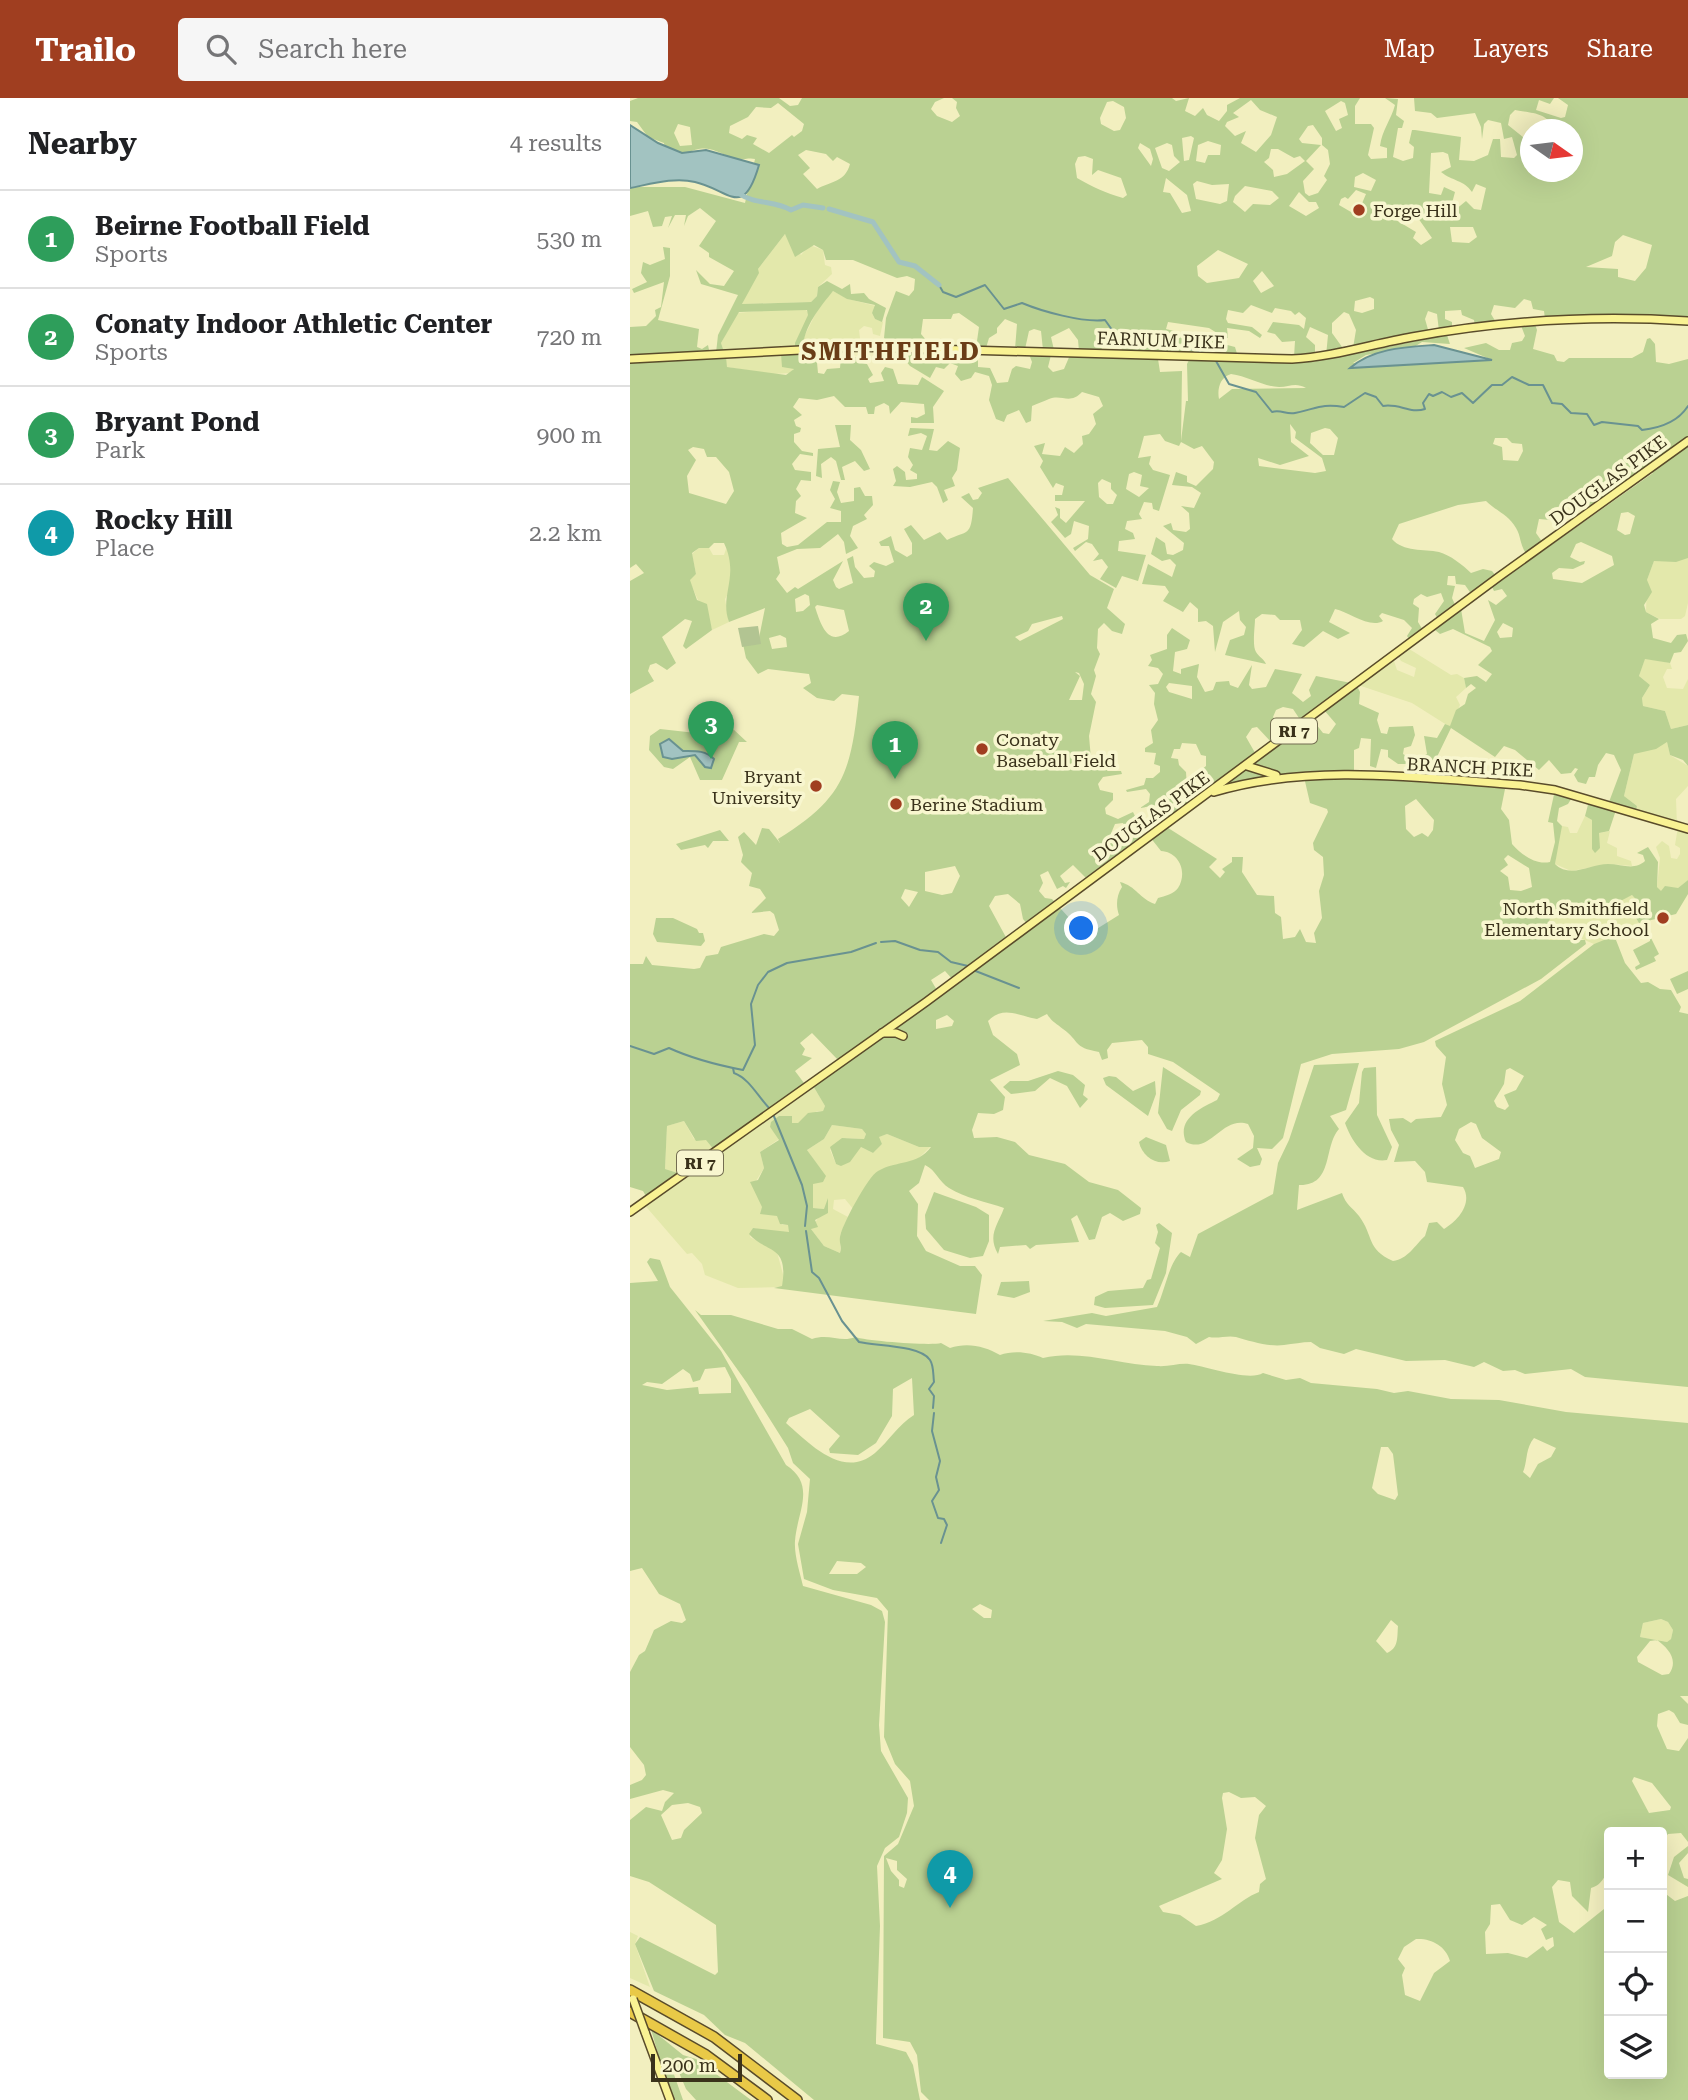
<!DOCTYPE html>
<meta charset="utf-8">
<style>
body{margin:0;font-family:"Roboto Serif",serif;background:#f6f6f6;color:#202124}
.controls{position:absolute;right:21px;bottom:21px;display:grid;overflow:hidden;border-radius:7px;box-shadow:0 7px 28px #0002}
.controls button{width:63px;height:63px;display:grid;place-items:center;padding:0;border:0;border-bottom:2px solid #e0e0e0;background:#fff;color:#202124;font:35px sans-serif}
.compass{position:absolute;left:890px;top:21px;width:63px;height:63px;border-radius:50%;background:#fff;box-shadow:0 7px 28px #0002;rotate:104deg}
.scale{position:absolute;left:21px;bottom:18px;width:91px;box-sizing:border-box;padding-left:7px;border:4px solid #3a321b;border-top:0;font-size:19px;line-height:24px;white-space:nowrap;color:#3a321b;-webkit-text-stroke:5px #f8f6cf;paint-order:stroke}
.you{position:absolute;left:452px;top:831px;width:24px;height:24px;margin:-18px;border:5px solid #fff;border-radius:50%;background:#1a73e8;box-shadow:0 0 0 10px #1a73e833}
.badge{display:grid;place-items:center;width:46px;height:46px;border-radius:50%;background:#a03e20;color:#fff;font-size:23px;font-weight:700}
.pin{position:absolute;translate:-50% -58px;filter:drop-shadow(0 2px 4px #0008)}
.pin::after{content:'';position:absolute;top:37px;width:24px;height:21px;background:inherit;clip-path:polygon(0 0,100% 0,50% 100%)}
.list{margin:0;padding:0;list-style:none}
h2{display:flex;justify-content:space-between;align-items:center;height:91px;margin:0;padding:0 28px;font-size:30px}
h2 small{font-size:23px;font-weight:400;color:#757577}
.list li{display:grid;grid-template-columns:46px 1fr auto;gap:21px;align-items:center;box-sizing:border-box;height:98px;padding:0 28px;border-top:2px solid #e0e0e0}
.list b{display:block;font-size:26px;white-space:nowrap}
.list p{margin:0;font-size:23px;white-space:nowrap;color:#757577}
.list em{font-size:23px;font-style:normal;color:#757577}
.icon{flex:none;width:38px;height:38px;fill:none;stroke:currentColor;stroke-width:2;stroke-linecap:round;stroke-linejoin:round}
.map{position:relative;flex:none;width:1058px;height:2002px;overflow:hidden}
header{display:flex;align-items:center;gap:42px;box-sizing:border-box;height:98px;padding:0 35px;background:#a03e20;color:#fff}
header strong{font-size:33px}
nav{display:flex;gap:38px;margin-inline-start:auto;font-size:24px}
.search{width:490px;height:63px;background:#f6f6f6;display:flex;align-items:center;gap:18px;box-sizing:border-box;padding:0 24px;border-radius:7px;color:#757577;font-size:26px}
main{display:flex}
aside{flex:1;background:#fff}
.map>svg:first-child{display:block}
</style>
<header>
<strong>Trailo</strong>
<div class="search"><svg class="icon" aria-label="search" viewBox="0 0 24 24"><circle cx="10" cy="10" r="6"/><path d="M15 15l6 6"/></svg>Search here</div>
<nav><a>Map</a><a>Layers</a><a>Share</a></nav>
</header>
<main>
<aside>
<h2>Nearby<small>4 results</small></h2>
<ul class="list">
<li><span class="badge" style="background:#2e9e5b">1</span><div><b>Beirne Football Field</b><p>Sports</p></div><em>530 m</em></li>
<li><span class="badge" style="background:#2e9e5b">2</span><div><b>Conaty Indoor Athletic Center</b><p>Sports</p></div><em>720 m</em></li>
<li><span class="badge" style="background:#2e9e5b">3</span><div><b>Bryant Pond</b><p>Park</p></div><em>900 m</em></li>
<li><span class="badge" style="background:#0f9aa8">4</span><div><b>Rocky Hill</b><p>Place</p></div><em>2.2 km</em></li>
</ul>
</aside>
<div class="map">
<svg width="1058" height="2002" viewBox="0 0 1058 2002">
<rect width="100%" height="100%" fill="#f2efbf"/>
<g fill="#e3e8ab">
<path d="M155,136L171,157L180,147L193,152L195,167L201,169L202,176L188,189L187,198L181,204L112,206L128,171Z"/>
<path d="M203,193L218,201L246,208L242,215L245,221L253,224L250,238L243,236L242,230L234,228L229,232L231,249L174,252L172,243L189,209Z"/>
<path d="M155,211H175L179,215L165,253L151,260L164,270L161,275L142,276L97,269L91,245L106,215Z"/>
<path d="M69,450H79L83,457H94L96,451L100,455L101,490L95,501L99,524L82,532L77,512L68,502L59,482L66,476L62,456Z"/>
<path d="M1058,460V505L1055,518L1051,521H1030L1016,514L1017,482L1024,463Z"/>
<path d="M776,549L821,577L827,576L834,580L836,590L826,599L830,607L820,629L782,605L728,587L763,560L767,572L784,579L786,570L771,563L767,556Z"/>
<path d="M1015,560L1040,565L1042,571H1037L1033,579L1037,590L1053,591L1058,581V627L1041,631L1035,613L1013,608L1012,600L1020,587L1009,578Z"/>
<path d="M1037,644L1040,657L1058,668V688L1046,701L1047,728L1005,718L1007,708L994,698L1004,656Z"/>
<path d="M955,718L962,722V751L969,735L980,733L977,745L987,750V758L1001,763L1002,768L980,766L941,773L925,766L929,732L932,728L938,729L940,735H947Z"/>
<path d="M1048,729L1058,731V782L1048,790L1031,794L1027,789L1030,760L1026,749L1032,743L1039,748L1041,760L1047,761L1050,756V750L1045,747Z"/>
<path d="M1002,797L1012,808L1006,820L1009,825L990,834V839L986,842L982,840L964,846L952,841L919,842L915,833L919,816L927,809L936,812L969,811Z"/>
<path d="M182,986L195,1008L193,1013H187L168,1025L140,1029L149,1041L130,1054L134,1070L126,1083V1096L137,1115L148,1118L152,1127H158L160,1134L148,1135L123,1130L120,1139L147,1154L154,1180L152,1189L108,1190L75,1177L72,1166L62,1155L57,1156L12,1104L48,1075L35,1071L37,1028L54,1023L64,1041Z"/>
<path d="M202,1027L232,1031L236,1036L234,1041L216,1040L200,1052L206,1066L231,1049L243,1055L252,1046L248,1039L257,1036L289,1049L301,1048L286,1063L260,1068L236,1088L224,1112L215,1101L204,1102L203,1111L218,1119L210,1137V1155L194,1148L181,1131L194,1111L183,1110V1085L195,1078L177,1052L194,1041Z"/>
<path d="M1031,1521L1038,1524L1043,1532L1041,1541L1037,1544L1010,1539L1013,1525Z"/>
<path d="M0,1834L8,1838L5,1846L20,1889L0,1880Z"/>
</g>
<g fill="#bad192" fill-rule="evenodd">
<path d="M8,0H149L160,8L168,7L172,0H314L305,4L301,11L307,18L322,24L330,18L326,10L327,4L322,0H542L546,3L559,0L555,13L565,18L573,10L577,17L589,23L597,13V7L610,0H730L725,8V26H741L744,30L738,57L741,61L757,60V50L750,48C752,32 761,22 765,7L755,0L768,1L766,17L774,23L772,30H768L763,59L773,63L783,60L784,49L779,45L782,32H785L831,39L829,62L844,63L858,57L863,41H870L871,59L884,60L887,57L882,39L874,41L871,25L858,22L854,26L852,41L851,29L845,15L807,20L801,15L785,13L784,0H924L920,6L909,2L906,12L931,20L935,19L938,7L928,0H1058V224L915,221L914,213L903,211L901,203L894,201L885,210L864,207L861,216L867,226L845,229L844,222L832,217L831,212L815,213V221L822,224V232L809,233L807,216L798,213L795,221L799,235L723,250L726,232L719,216L714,214L702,225V235L715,253L696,258L698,237L680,229L676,239L685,247V258L664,259L665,243L652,244L645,236L637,234L643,224L669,227L674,231L676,220L669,214L665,217L661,213L645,210L642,215L621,207L613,215L598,212L596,221L598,225L622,229L632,237L630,240L619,233L597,230L598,240H595L579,230L538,224L536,231L605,249L608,259L491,257C493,242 494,234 478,230L467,235L473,255L449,253L448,242L439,230L421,239L424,252H413L411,233L404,231L399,233L395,251H385L387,226L375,221L367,230V235L359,240L356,250H346L349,229L329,215L323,216L321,221H293L291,236L296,242L295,248L263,247L254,240L256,220L266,193L279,198L284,192L285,181L277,178L267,180L223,162H196L193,152L184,147L165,159L155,136L128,171L129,175L112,206L181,204L187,198L188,189L197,183L212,191L220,186L221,196L234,195L239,201L256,210L252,224L245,221L242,215L245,207L217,201L203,193C191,208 173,229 173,251H165V245L178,217L177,212L109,214L91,245L94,254L86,255L88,237L108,197L71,186L66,172L80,186L94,188L104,173L79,159V155L69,148L86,123L70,110L58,118L54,128L56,117H45L38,130L42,118L35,119L32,128L23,129L18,113L0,118V89H55L115,105L125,61C119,59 110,63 103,60C80,51 77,46 54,56L35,51L34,45L18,39L7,24L0,23V3ZM621,2L630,12L647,19L641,37L626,54L611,45L616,33L605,38L595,28L597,24L609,19L603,15ZM483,3L494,9L496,20L490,32L484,33L471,26L470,20L477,4ZM711,3L715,5L718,17L709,21L712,30L706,33L695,13ZM148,5L174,26L172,33L164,39L162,37L139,55L123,46L127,40L117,37L112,41L99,35L100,28L118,19L126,9L141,10ZM885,12C900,15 918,14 923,31L942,32V74H900L899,44L878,27L880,17ZM48,26L60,29L62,47L50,48L44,35ZM683,27L692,40V47L698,52L700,66L694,78L697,82L688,95L679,98L675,95L673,83L684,71L676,63L691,47L672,45L669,41L678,28ZM561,38L564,40L559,62L554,63L552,40ZM578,43L591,47L590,57H578L575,65L566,63L568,47ZM510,45L520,51L523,61L521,68L508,50ZM537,45L542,47L544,58L550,64L539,73L532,70L525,50ZM641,51H648L664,60L670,58L675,63L657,76L644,79L643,72L634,64L639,60ZM176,52L196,56L203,63L207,59L220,66C215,84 202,83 187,91L173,76L180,70L168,57ZM813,54L818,56L821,69L811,74C822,83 834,82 842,94L846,86L856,90L851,112L844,111L836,103L825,112L821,109L825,94L814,89L811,97L799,95L801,55ZM455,58L463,61L462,77L468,72L491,80L497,97L493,100C475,95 463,89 447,80L445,66L448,59ZM733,75L746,82L741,93L724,89L725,79ZM536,80L557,97L561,113L552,115L540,95L533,94ZM567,83L582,87L599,86L597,103L590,106L566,101L563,86ZM615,88L642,93L649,100L640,107L623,106L615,114L603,104L605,98ZM726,92L736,96L730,110L721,114L709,107L711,101L715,99L718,101ZM669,94L679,104H686L689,110L676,118L659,108ZM781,110L802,140L791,147L783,140L786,134L766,122L770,112ZM820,129H843L847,139L839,145L822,144ZM993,137L1022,147L1016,170L1005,183L988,179V171L956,169L982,158L985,144ZM588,152L618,166L609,180L577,185L568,178L567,168ZM632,173L644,188L631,195L623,183ZM740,199L744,201V211L732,215L724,213L725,203Z"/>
<path d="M33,149L40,150V178L28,222L69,231L67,249L72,251L78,247L79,252L0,259V229L16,228L26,218L25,212L31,209L34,184L4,195L2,191L17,184L11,175L13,164L20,167L35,161Z"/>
<path d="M904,223L907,232L903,251L924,257L927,263L934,264L939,260H1002L1013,254L1017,241L1020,240L1025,246L1026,264L1039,266L1058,261V344L1042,356L1045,358L1058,348V460L1046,464L1024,463L1017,482L1022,494L1014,507L1016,514L1029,521L1021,526L1023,540L1041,545L1047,537L1056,536L1058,543L1051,554L1044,555L1040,565L1015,561L1009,578L1020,587L1012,600L1013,608L1035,613L1041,631L1058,627V668L1053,662L1040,657L1037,644L1026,651L1004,656L994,698L1007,708L1005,717L986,712L979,733L969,735L970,750L965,755L962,751V722L955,718L959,703L976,709L979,704L991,672L984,657L976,655L968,667L965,679H959L956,686L948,684L944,677L948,671L945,670L941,675L931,676L919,662L909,672L885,652L874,648L865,659L821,630L805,663L791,659L797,656L794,638L807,640L815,626L820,628L826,612L835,606L838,596L846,590L841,586L836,590L834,580L847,578L856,584L862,576L848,567L862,553L860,549L823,531L810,536L805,532L831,511L835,535L854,543L865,522L858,502L866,507L877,498L872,491L864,493L862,489L1023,375L1020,372L962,411L956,402L952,400L940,409L934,407L921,411L922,422L930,433L920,422L909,421L906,435L913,445L896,456C889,444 891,438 886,430C879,417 866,413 856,403L828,407L769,426L762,441C773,454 794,451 809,454C820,457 833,467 841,475L853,471L862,473L866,478L842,497L835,487L826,486L825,478H818L817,487L825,488L822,500L826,509L809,523L805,516L814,503L811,495L797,499L791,496L784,501L783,506L789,510L788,524L794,534L781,544L777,538L782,530L774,522L752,515L749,518L753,523C740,531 719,514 705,511L699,524L720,535L708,541L693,533L674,549L662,546L672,532L670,522H650L645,517L632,516L625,521C625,528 622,548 626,554C629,559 634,561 636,566L595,557L600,542L614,537L616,529L610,522L609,513L593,524L585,554L583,528L576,523L568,524V511L560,504L553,514L533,503L539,494L535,488L512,486L518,466L542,479L546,467L540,461L532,463L521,456L526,439L535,445L537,456L543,457L553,452L554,445L533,428L541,425L543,432L556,434L560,431L559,415L551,408L564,410L571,395L562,389L542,387L546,374L557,378V384L566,388L583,371L584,364L572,348L564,351L551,344L549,348L535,343L530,336L514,338L508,360L521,358L519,366L523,372L540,377L529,413L523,411L522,405L514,404L509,416L512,421L497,423L495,431L503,435L505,441L489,443L488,453L516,457L508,483L492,478L486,490L470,481L478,469L472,461L463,463L469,456L462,446L456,444L445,453L443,450L458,441L459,428L444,423L441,436L435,440L421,424L428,417L425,409L430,411V420L436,425L455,403H425V397H432L434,388L426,385L423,390L410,369L413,363L404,348L415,345L412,356L430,358L435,349L444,355L453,346L452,338L459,336L466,326L463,316L473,308L469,299L452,294C440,307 432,296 419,301C414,303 407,306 402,308L401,323L396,325L389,312L377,317L374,324L366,321L359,302L362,287L359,278L345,274L341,280L331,283L325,276L328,268L320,265L314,271L306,269L300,280L280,268L269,255L270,252L348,254V269L360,270L367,285L378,284L382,271L386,268L400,271L402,264L399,256L421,257L418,269L423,274L434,271L440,257L528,261L530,274L552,273L551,343L556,303H558L557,266L559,262L682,264L817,237L820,246L792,244L784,249L736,257L723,265L862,262L834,250L856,245L869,252H880L882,245L892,243L895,238L890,225ZM601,276C618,278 631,288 649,289C660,289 665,284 676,290L602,291L589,301C587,291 590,279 601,276ZM660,326L666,334L665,340L692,360L696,373L685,375L629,368L628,360L650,367L679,358L661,344ZM695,330L700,331L708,340L704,357H693L680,345L681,335ZM865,340H877L882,345L892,346L893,353L888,363L873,362L872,349L863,346ZM504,374L512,377L510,388L519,390L509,399L496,391L499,376ZM472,381L481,385V391L487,397L483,406H477L469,399L468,385ZM998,414L1005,418L1000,436L995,437L987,432L991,415ZM951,444L982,458L984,467L952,485L923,481L922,475L929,470L943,471L954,466L955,463L950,464L940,459L946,446ZM873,525L883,530L882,539L870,540L867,534Z"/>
<path d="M186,254L188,275L194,276L197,271L210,270L211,259H226L227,264L237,266L243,277L238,281L240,285L254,283L251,275L255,269L263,271L268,286L288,287L292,279L314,293L303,309L304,325H281V319L287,320L295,316L294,306L271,304L260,316L259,308L254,305L245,309L244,316H238L236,309H215L204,298L187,302L169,300L163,309L172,317L164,322L166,328L171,330L170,334L164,336V344L172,353L183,355V358L170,356L162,366L165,372L181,374V383L171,382L166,391L171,398L166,403L165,415L177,420L151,435L152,446L157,449L168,447L197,424H211V413L200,410L205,401L200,392L203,383L210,384L207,394L211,405L224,403V390L230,389L235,398H242L243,407L234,417L237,421L223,428L220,438L228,450L216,456L214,444L208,436L190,450L167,451L147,459L150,475L146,481L157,495L165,489L168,491L213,463L203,482L206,489L209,491L223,485L217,461L223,458L225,469L234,480L244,479L245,473L239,468L244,464L256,468L264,464L259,448H251L249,444L261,438L265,452L277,459L282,456V445L274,431L281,427L294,442L310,434L317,442C338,432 341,439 343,410L331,399L339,395L343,402L348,401L352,395L348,390L378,380L460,477L484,491L477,510L495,526L492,536L482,533L474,525L468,531L467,550L470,556L464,572L466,578L461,596L466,604L459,638L461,661L478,673H491L492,676L473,679L468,686L470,692L483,695V702L475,710L476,716L488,721L503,714L507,722L496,730L493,725L485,726L479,740L490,744L511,734L515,741L459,783L443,767L430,778L435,785L440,784L436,790L433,788L427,791L418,773L410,777L413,785L409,793L415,800L422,801L441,822L451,816L465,832L489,817C486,809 486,798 492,789L490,784C506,788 510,801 525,806L528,800C535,798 544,796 548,790C558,774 549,754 531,753L520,739L533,729L527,707L510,710L519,704L520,696L516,691L497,694L496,692L514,687L516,680H523L530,674V668L524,666L526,655L515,654V650L523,645L521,632L528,622L524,606L525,595L519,587L528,586L533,576L528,570L518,568L522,562L520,557L537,551V537L542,530L560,542L557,551L545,554L543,573L551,576V571L569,566L567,579L575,594L583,592L586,584L599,583L600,587L608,590L622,567L619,587L622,591L636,589L645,571L672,576L662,595L673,604L681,598L679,592L686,578L726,586L730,594L729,606L749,615L747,622L751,635L757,636L759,629L783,628L785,637L781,648L774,650L773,656L778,659L776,666H768L758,659V652L751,651L746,670L740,668L741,641L731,640L729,650L724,652V679L876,686L871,711L879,722L882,746C892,757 905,767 920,764L925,744L923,725L918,724L925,692L943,698L938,706L929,710L927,723L932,728L925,766C940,781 961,766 978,766C992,766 1004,773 1015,763L1013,757L1007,755L1018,749L1028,764L1027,789L1031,793L1035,788L1048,790L1058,782V796L1046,816L1009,825L1006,820L1012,808L1002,797L977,810L924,811L915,833L919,842H955L956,846L911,881L794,944L769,951L702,956L671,966L653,1040L642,1051L627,1050L632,1061L630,1067L620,1069L607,1061L623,1050L624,1038L618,1026C592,1017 580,1057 556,1044C546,1021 571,1010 587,1002L590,996L543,964L518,956V949L512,942L482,945L477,952L478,960L472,962L469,954C442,949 451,944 433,931C426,925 422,924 417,916L407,921C389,918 373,907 358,923L363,937L387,956L390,967L360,982L375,999L373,1012L364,1016L348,1015L342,1032L344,1040L367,1039L385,1044L399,1057L435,1066L459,1084L488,1092L511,1110L510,1116L493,1123L480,1115L472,1119L465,1141L459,1142L447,1117L441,1121L449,1144L406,1147L400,1151L396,1147L370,1149L368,1156C357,1137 368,1127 374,1110C357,1104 335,1100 319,1090C309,1084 306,1072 295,1067L289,1085L279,1093L288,1106L287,1138L296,1153L330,1168H345L352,1177L346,1216L144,1190L152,1188C159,1146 137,1156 119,1136L123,1130L159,1134L158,1127L150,1126L147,1118L130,1116L132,1109L120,1084L128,1082L134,1070L130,1054L149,1042L140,1029L141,1024L149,1018H162V1025H168L178,1015L193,1013L195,1008L182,986L209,963L182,935L170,945L175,951L172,957L182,960L165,973L177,989L85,1053L76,1042L66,1043L54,1023L37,1028L35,1071L48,1075L49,1079L17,1100L13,1093L0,1089V866H13L16,858L22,867L64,871L70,870L76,858L88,856L91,849L134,836L144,838L149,832L144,816L140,813L121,815L136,800L130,791L119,788L122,775L111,764L113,757L108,739L114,734L126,747L132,730L139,731L150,745L148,741C215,700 221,673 229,598L212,596L204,603L187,600L173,590L181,585L179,576L138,571L128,576L116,560L113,546L129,540L135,510L99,524C89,497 110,479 94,445H84L79,450H69L62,455L66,476L60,482L67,502L77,506L82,532L56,551L53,548L62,523L55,521L32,539L46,565L37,572L26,565L20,567L18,573L24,583L0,596V483L14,475L6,466L0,470V264L96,259L97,269L156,277L164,271L152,269L151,256ZM63,349L74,351L77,359H86L99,374L104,393L96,406L59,395L57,378L66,362L58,352ZM175,496L179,498L180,507L173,513L166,514L165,501ZM187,507L214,512L219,533C198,550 191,527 185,509ZM432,518L433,521L390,543L385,539L398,533L402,526ZM150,537L156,540L157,549L142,551L139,540ZM445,574L449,575L454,586L452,602H439L450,578ZM539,585L562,588V601L539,594L536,589ZM653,609L663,611L673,626L663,633L659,626L650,629L643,619L646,612ZM694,612L706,626L699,636L693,635L682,621ZM627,629L644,647L628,660L616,639L622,630ZM552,645L566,646L571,657L576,658V668L571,672L577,674V683L582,693L674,679L680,705L697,711L698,714L683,745L684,752L693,759L694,777L689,793L692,820L684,835L686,845L676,844L670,831L665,839L653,841L651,819L645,815L644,798L627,797L612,774L613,759H602V764L592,771L595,774L590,780L579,769L587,761L535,728L564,706L557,690L556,674L549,667L548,661L541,660L544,651H550ZM786,701L804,722L803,732L798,739L792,735L784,739L776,731L775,708ZM878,757L899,770L902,789L891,793L880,792L878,779L870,773L878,767L874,761ZM325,768L330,778L322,795L312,797L295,793V774ZM275,791L288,794L279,809L271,800ZM378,796L390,806L393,821L398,827L378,843L359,808L365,798ZM315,873L324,883L308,894L301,882ZM317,917L324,923L322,928L306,931V922ZM202,1027L232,1031L236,1036L234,1041L212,1040L200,1049L206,1066L211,1068L220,1064L231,1049L243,1055L252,1046L249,1039L257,1036L289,1049H301C287,1068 267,1062 248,1073C238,1078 211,1129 210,1139C209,1146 212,1148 210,1155L194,1148L181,1131L188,1129L185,1122L198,1115V1100L194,1111L183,1110V1086L193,1084L196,1078L177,1052L194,1041Z"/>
<path d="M205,327H221L220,342L231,352L240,371L234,373L225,363L212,369L215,382H211L206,363L201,359L191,366L192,380L186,378L188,351L210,349Z"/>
<path d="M280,330L304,331L299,352L307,353L318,343L330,350L327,372L322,380L325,388L314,392L318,402L313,405L307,389L302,384L280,389L263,388L266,383L263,371L267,368L275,374L276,382L287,381V376L280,372L283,367L278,359L280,350L292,352L297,338L291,335L278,338Z"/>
<path d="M78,618L90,619L117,644H109L92,682H70L60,659L43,671L34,669L19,652L20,638L30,631L66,635L69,623Z"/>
<path d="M90,732L99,743H83L78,750L75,747L51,752L46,746Z"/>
<path d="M26,820H43L67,831L69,835H73L75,843L71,848L27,844L23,836Z"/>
<path d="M1020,838L1029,856L1024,859L1026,863L1006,872L1005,869L1010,866L1003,852L1020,843Z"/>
<path d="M979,840L986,842L995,865L1011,885L1018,884L1030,891L1041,892L1051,909L1049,914L1058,916V1289L955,1279L941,1271L895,1276L885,1272L873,1273L854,1264L844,1269L815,1262L776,1263L726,1251L714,1256L690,1250L681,1244C672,1244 663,1246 654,1247C638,1249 620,1243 606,1239C597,1237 588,1241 579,1239L566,1246L557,1239L535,1233L456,1226L447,1230L432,1224L413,1223L462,1215L476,1218L527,1209C535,1192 539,1165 551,1154L560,1159L568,1136L643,1096L648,1065L659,1042L684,967L729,965L716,1012L700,1018L709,1031C693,1049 704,1088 669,1087L667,1112L712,1095C716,1107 722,1109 729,1118C744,1138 736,1151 763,1163C778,1161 785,1147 795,1138L799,1125L807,1124L814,1131C828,1123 843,1105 833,1089L797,1084L795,1074L785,1063L764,1064L769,1047L761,1032L759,1021L773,1020L781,1025L786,1021L811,1019L817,1007L812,986L816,959L806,948L805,943L890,903L964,846ZM880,970L894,978L886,992L874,997L879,1008L875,1012L867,1009L864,1003L874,986L876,972ZM841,1024L846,1026L852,1040L871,1054L869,1061L845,1070L840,1058L833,1055L825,1042L829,1031Z"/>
<path d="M1058,873V891L1047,896L1040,881Z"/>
<path d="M533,969L571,993L570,997L551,1012L542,1033L537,1031L528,1015Z"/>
<path d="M746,969L747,1017L762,1049L757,1062C736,1066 721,1042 715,1025L729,1005L732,974L734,970Z"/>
<path d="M428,973L443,977L455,987L453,997L458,1001L450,1010L437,988L420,980L405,993L381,996L373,989L380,983H398Z"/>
<path d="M479,978L486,979L503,993L525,983L526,996L518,1018L476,987L473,980Z"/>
<path d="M516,1039L536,1047L540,1063C526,1068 512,1058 509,1044Z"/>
<path d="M304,1094L346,1109L359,1117V1143L353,1158L340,1160L314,1152L296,1131L295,1117Z"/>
<path d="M529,1125L542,1135L536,1175L523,1207L475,1210L464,1207L465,1199L478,1193L513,1190L517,1182L521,1181L530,1150L525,1145L528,1134L526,1127Z"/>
<path d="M20,1160L30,1162L40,1189L91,1253L156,1367C187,1387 167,1414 165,1443C164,1457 170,1475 173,1488L241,1507L252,1513L255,1524L249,1627L251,1653L278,1700L277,1715L269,1739L255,1750L247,1768L250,1828L246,1941V1946L276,1954L283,1967L290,2002H184L115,1945L95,1937L74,1917L24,1893L5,1846L10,1839L85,1877L88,1874L86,1827L19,1784L0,1778V1722L16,1709L32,1713L35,1704L44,1695L33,1692L0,1701V1687L12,1682L16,1677L14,1667L0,1649V1574L9,1557L15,1553L24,1532L41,1523L52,1525L56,1522L50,1506L29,1496L12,1470L0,1473V1185L28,1183L17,1164ZM95,1269L101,1281V1295L69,1296L68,1289L37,1292L12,1287L17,1284L32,1286L53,1271L60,1276L63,1284L70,1282L75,1271ZM58,1705L70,1709L72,1715L54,1732L51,1740L42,1742L31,1717L42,1707Z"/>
<path d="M399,1183L400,1194L384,1200L367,1197L371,1184Z"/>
<path d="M65,1212L71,1217H101L148,1231H162L182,1241C199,1235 211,1245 225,1239C237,1243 301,1248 311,1245L320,1250C337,1244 355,1248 370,1257C383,1252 401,1254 413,1260C451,1251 489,1267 527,1268C538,1269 549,1265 559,1266C576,1268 619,1284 633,1275L656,1282L670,1280L681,1285L747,1291L764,1295L778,1293L821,1301L869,1302L936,1314L1058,1325V1598H1050L1058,1606V1627L1050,1625L1044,1615L1039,1612L1028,1616L1027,1628L1037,1651L1049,1653L1058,1640V1744L1051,1735L1038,1736L1032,1744V1734H979C979,1753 983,1784 961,1790L958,1814L942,1798L940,1784L928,1782L922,1789L929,1824L944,1835L979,1807V1976H1032V1793L1045,1803L1058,1798V2002H299L291,1994L287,1957L280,1944L253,1940L254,1758L268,1746L284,1708L280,1683L265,1666L254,1639L258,1513L247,1500L203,1492L174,1481L168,1446L177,1414L180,1381L163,1365L158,1350L117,1285ZM282,1280L284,1317C268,1327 259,1343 245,1355C213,1382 179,1345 156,1325L159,1320L180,1311L210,1338L199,1351L200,1355L228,1357L246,1345L262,1318L263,1291ZM904,1340L926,1350L921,1359L908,1366L900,1380L893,1374C898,1362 895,1351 904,1340ZM751,1349H758L763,1356L768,1397L765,1402L748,1396L742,1390ZM207,1463L231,1465L236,1469L227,1476H199ZM350,1506L362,1512L361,1520H354L342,1511ZM1031,1521L1038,1524L1043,1532L1041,1541L1037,1544L1010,1539L1013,1525ZM761,1522L768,1528C767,1539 769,1550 757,1555L746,1543ZM1027,1542C1038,1550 1049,1562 1039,1576L1032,1577L1008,1564L1007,1559L1020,1543ZM1004,1679L1022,1685L1041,1709L1040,1712L1019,1715L1002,1683ZM599,1694L611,1700L625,1699L636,1708L629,1717L625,1740L636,1781L630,1786L629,1794C608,1802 593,1823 566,1828L550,1817L533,1814L529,1808L592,1781L584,1775L592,1762L597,1731L592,1700L593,1695ZM256,1760L267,1763V1772L277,1781L274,1790L269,1788V1782L261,1773ZM870,1806L880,1822L892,1827L904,1819L917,1827L911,1831L916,1842L923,1839L924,1848L917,1853L913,1848L897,1860L878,1855L856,1856L855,1834L860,1826L861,1807ZM786,1841C801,1840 816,1848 820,1863L804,1875L790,1903L775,1897L772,1877L775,1870L768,1861L774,1849Z"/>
<path d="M1058,1748V1755L1049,1765L1054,1780L1058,1781V1789L1038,1777L1044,1759Z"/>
<path d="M21,1931L53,1957L66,1961L121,2002H66L56,1991L45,1965L41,1968L53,2002H39L24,1958L28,1956Z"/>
</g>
<path fill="#b2c492" d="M128,528L131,546L112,549L108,530Z"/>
<g fill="#a2c3c1" stroke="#699291" stroke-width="2">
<path d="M0,27L28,45L52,55L76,52L129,67C113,122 100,92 65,84C44,79 21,86 0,90Z"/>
<path d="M804,247L862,262L720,270C743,250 776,249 804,247Z"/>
<path d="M39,641L53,653C65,653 75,652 84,661L81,670L75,669L65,657L42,661L33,659L30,646Z"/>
</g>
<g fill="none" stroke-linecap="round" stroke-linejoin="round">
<g stroke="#699291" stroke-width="2">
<path d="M309,187L313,194L326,199L355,187L374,211L392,205C411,213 453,225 475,222L485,236L526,240L538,238L547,247L581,257"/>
<path d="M586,263L599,286L626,294L642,314C651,311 656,317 665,315C686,311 691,305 714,309L735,295L746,299L753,308C769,305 780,316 795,311L793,305L799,296L803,298L812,294L821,299L832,295L843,305L862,287H872L882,279L899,287H913L922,305L932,306L941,315L957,316L964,327L972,324L1008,328L1012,332C1030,330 1048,324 1058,308"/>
<path d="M251,844L265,843L290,852L308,854L321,864L338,868"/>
<path d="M343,872L389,890"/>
<path d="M0,948L24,956L39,950C63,961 87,967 113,972L125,947L121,906L128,887L138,874L157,865L221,854L246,845"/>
<path d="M103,970L104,975C120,981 128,999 140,1011"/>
<path d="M143,1016L172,1087L177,1108L175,1128"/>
<path d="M176,1133L182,1174L189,1180L212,1223L229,1244C246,1248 290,1247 300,1262C304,1268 303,1277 304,1284L299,1291L304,1298L303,1310"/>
<path d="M304,1315L302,1333L310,1363L306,1379L309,1392L302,1403L308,1420L314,1421L317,1427L311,1445"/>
</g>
<g stroke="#a2c3c1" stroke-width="5">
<path d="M108,95C126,107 143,102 161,112L173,107L193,110"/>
<path d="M199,111L243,124L269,164L285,168L309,187"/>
</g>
<defs>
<g id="major">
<path d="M0,261L228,249L662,261C703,259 742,246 782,239C874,222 965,217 1058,223"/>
<path d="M617,668L646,677"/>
<path d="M584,694C679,665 792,680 890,687L925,692L1058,731"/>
<path d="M252,935H266L273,938"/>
<path d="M0,1114L296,904L870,478L1058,343"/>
<path d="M15,1934L40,2002"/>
</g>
<g id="highway">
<path d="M0,1892L84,1939L167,2002"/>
<path d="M0,1914L76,1957L137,2002"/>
</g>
</defs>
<use href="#major" stroke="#594b2a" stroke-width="10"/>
<use href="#highway" stroke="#594b2a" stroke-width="12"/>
<use href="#major" stroke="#f9f293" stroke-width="7"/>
<use href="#highway" stroke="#e9c947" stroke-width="9"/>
<defs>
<path id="major-bridge" d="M3,1901L15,1934"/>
</defs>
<use href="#major-bridge" stroke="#594b2a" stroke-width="10" stroke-linecap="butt"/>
<use href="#major-bridge" stroke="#f9f293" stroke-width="7"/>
</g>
<g fill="#a03e20" stroke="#f8f6cf" stroke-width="2.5">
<circle cx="729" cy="112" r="7"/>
<circle cx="352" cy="651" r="7"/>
<circle cx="186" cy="688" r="7"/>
<circle cx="266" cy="706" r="7"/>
<circle cx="1033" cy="820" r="7"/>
</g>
<g text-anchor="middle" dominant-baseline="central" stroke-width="7" stroke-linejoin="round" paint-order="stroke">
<g fill="#f8f6cf" stroke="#736d51" stroke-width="2">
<rect x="641" y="620.5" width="46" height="25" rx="5"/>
<rect x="47" y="1052.5" width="46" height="25" rx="5"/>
</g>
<g font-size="16" font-weight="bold" fill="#3a321b">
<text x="664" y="633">RI 7</text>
<text x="70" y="1065">RI 7</text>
</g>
<g font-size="18" fill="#3a321b" stroke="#f8f6cf" text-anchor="start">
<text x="743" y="112">Forge Hill</text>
<text x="366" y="641">Conaty<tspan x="366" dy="21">Baseball Field</tspan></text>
<text x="172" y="678" text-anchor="end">Bryant<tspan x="172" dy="21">University</tspan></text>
<text x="280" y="706">Berine Stadium</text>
<text x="1019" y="810" text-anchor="end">North Smithfield<tspan x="1019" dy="21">Elementary School</tspan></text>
</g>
<g font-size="18" fill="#3a321b" stroke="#f8f6cf">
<text transform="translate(531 242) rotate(2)">FARNUM PIKE</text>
<text transform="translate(978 382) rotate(-36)">DOUGLAS PIKE</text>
<text transform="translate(840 669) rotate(3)">BRANCH PIKE</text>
<text transform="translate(521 718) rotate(-36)">DOUGLAS PIKE</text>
</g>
<g font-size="24" font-weight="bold" letter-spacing="2" fill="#6a3d17" stroke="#f8f6cf">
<text x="261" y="254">SMITHFIELD</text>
</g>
</g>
</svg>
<div class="controls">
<button>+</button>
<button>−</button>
<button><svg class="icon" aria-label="locate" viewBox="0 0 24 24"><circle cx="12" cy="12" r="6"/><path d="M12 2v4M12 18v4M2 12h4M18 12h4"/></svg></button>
<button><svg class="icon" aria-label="layers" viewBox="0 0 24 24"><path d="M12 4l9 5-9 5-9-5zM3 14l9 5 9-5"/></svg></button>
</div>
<svg class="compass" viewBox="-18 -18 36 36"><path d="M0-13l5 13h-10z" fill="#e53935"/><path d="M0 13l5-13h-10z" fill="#757577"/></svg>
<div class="scale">200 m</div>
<div class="you"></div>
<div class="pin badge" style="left:265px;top:681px;background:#2e9e5b">1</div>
<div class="pin badge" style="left:296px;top:543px;background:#2e9e5b">2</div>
<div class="pin badge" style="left:81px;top:661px;background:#2e9e5b">3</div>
<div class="pin badge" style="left:320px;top:1810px;background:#0f9aa8">4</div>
</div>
</main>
